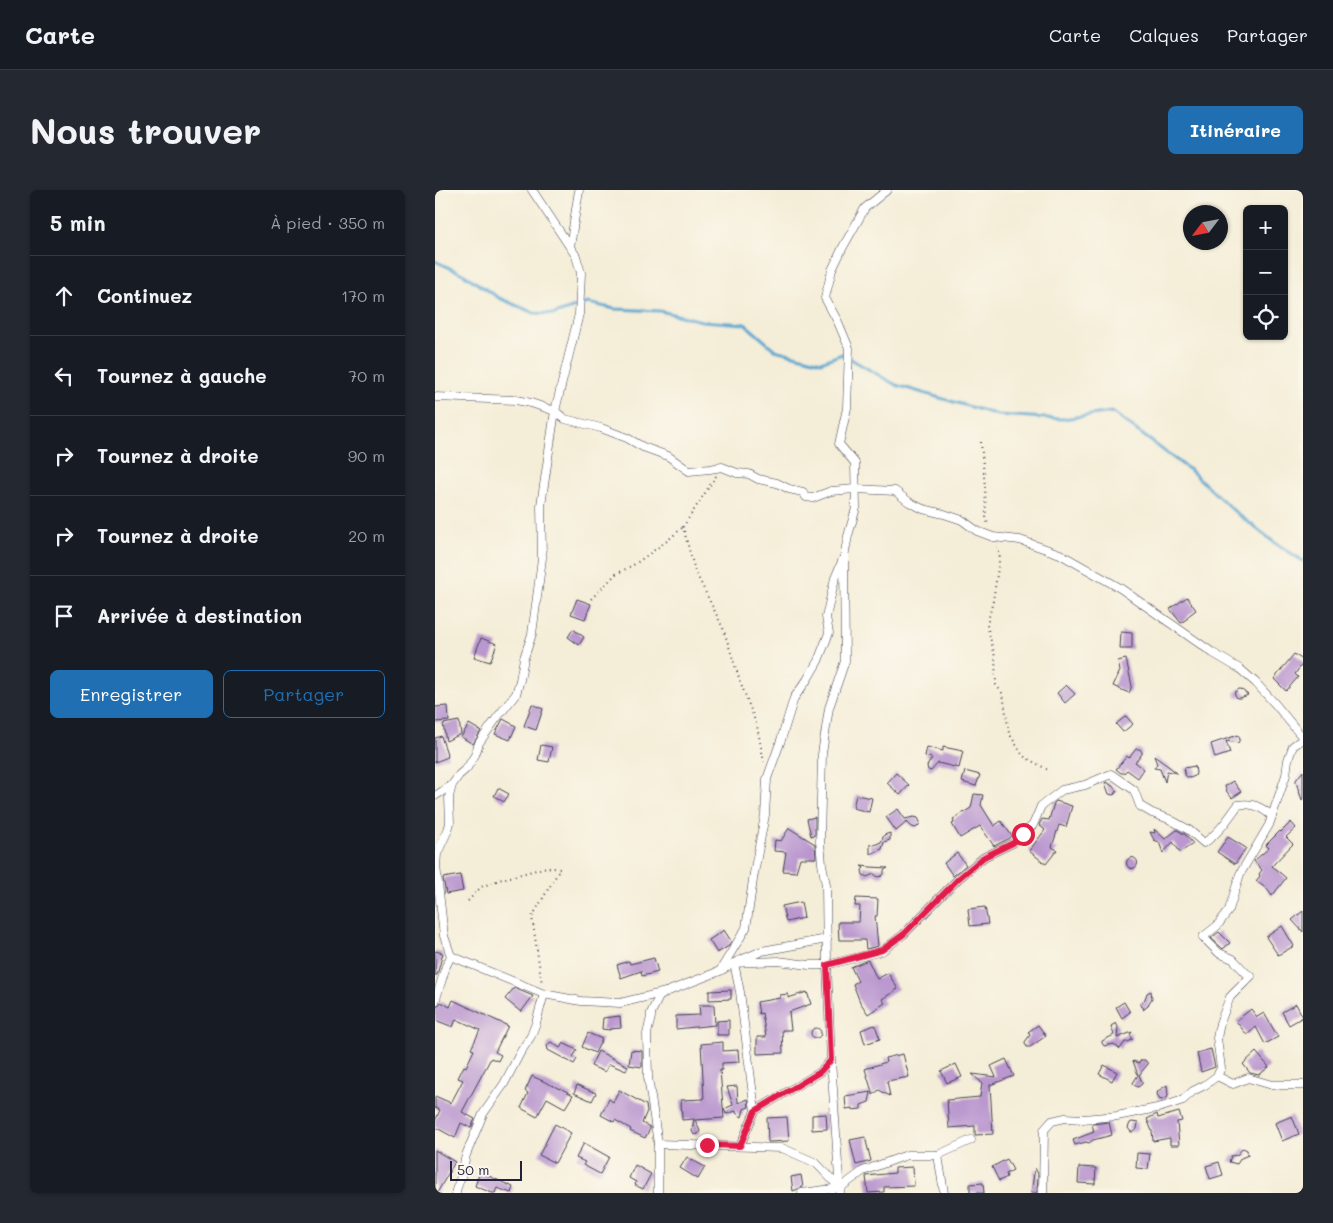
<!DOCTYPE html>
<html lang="fr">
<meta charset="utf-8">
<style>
body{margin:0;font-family:Mali,sans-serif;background:#242831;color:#f1f3f6}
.controls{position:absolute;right:15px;top:15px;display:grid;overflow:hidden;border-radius:8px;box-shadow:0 1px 4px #0004}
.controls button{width:45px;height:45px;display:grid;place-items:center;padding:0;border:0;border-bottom:1px solid #363941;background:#171b24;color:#f1f3f6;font:25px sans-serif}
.compass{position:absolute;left:748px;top:15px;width:45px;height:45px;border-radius:50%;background:#171b24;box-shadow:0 1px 4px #0004;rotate:238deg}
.scale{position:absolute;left:15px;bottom:12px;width:72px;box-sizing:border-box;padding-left:5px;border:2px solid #22223b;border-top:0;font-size:14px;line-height:18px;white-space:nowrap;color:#22223b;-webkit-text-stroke:4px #fbf7ec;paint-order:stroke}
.stop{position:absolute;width:15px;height:15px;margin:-11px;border:4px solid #e11d48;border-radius:50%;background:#fff}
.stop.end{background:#e11d48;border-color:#fff;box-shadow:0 1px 5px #0008}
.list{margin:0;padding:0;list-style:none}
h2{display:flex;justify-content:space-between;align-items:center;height:65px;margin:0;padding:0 20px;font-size:21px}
h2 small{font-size:16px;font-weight:400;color:#9ea1a6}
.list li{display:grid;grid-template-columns:32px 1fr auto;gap:15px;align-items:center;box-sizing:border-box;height:80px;padding:0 20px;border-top:1px solid #363941}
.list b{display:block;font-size:19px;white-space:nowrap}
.list em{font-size:16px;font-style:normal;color:#9ea1a6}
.actions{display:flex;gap:10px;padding:15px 20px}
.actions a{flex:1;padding:11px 0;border:1px solid #1f6fb2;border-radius:8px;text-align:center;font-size:18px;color:#1f6fb2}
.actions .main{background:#1f6fb2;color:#fff}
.icon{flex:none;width:28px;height:28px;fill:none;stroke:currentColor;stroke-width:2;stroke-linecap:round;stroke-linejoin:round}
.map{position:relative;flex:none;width:868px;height:1003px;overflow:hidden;border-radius:8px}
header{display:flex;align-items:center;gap:30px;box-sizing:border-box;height:70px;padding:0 25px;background:#171b24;border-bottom:1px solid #363941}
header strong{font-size:24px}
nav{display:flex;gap:28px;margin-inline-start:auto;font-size:18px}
.intro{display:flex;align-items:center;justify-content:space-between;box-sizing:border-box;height:120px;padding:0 30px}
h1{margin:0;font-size:35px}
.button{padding:12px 22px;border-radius:8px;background:#1f6fb2;color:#fff;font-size:18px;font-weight:700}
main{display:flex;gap:30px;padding:0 30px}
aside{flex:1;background:#171b24;border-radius:8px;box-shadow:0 1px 4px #0004}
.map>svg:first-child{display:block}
</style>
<header>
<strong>Carte</strong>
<nav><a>Carte</a><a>Calques</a><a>Partager</a></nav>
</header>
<div class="intro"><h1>Nous trouver</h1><a class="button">Itinéraire</a></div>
<main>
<aside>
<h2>5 min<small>À pied · 350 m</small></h2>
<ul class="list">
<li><svg class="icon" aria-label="ahead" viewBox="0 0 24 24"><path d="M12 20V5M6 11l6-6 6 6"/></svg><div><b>Continuez</b></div><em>170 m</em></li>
<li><svg class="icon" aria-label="left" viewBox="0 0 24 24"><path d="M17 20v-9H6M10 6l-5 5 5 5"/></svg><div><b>Tournez à gauche</b></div><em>70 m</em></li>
<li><svg class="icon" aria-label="right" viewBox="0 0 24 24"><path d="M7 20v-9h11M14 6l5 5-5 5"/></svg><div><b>Tournez à droite</b></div><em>90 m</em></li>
<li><svg class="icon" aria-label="right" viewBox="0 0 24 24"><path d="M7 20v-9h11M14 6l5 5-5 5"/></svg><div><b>Tournez à droite</b></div><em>20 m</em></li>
<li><svg class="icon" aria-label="arrive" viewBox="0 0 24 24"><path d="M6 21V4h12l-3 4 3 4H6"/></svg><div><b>Arrivée à destination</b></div></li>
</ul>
<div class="actions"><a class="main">Enregistrer</a><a>Partager</a></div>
</aside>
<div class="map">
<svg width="868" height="1003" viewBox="0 0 868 1003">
<rect width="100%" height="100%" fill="#fbf7ec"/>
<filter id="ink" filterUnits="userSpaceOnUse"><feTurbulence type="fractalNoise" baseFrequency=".02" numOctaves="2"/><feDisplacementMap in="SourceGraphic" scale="10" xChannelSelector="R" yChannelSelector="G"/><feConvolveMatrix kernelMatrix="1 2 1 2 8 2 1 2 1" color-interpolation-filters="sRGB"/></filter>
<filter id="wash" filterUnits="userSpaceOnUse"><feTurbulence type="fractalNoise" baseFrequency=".0096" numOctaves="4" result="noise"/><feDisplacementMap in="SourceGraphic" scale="20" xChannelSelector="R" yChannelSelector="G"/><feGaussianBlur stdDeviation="1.12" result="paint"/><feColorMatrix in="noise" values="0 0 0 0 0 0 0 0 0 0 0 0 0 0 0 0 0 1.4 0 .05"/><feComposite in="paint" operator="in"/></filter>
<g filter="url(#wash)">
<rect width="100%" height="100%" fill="#f4edd7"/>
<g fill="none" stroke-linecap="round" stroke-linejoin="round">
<path stroke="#58a6d1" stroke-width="3" d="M0,71L28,84L64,108L99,123L119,124L153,113L180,119L225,121L267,131L310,134L340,160L386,172L407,164L461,195L563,225L627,229L677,222L756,281L799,321L840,353L868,371"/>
</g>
<g id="blocks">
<g fill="#ba97cf">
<path d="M752,407L761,420L752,427L753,428L746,433L735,419Z"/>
<path d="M142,409L156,414L150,429L136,424Z"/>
<path d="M138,439L149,447L144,455L133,447Z"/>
<path d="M686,442L697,443V459H685Z"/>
<path d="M46,448L62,454L55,472L39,467Z"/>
<path d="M859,464L868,470V473L860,484L863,487L851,501L839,489Z"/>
<path d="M691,469L697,496L694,503L678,496L685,481L683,471Z"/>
<path d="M631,495L640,504L630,513L622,503Z"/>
<path d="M804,499H806L813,505L805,508H802L799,503Z"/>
<path d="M97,514L108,519L101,540L89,536Z"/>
<path d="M13,516L14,531L0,532V517Z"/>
<path d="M691,526L698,534L688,542L681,534Z"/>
<path d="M68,529L81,536L75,550L60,544Z"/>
<path d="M24,531L26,544L11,551L8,534Z"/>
<path d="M34,534L46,541L38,554L26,547Z"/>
<path d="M803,545L805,549L803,553L791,551L795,563L780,568L776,554Z"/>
<path d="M6,546L13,567L0,572V548Z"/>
<path d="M106,555L117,557L114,572L103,570Z"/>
<path d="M492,557L508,561V557L528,561L524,578L503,573L496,581L493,580L492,576L497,568L490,566Z"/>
<path d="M701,559H705L707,562V564L700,572L709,579L703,588L692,580L689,583H686L681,579L692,566L694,568Z"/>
<path d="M719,566L733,576L742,583L732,581L730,592L725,579L719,578L722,574Z"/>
<path d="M760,576L761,583L760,586L755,588L752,587L750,585L749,578Z"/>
<path d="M530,581L545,585L541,596L527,592Z"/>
<path d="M868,581V609L867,610L861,592V590Z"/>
<path d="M461,583L474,595L465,605L452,593Z"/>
<path d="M798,591L806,602L797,608L792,602L790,596Z"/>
<path d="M672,592L681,599L682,601L680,604L678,605L674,604L670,593Z"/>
<path d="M63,598L74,604L69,612L59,606Z"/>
<path d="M539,604L548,605L546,615L559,636L566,631L577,646L575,648L559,656L545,636L525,648L517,634L519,633L518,629L536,618Z"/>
<path d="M421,605L437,608L434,622L418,618Z"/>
<path d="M621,611L637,616L631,637L624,635L617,657L622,660L611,674L594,661L610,640L604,635L607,629L614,630L619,613Z"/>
<path d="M463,619L470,629L479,627L483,628L485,632L484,635L481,638L477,637L472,632L461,641L451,627Z"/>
<path d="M380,627V645L376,646L372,629Z"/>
<path d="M856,632L861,638L851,647L858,654L837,676L851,688L837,706L832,699L821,691L825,686L824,684L827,680L819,671L834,658L831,655L845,641L846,642Z"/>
<path d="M354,638L380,654L381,668H365L361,682L348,681L351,662L339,661L340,650L346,651Z"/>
<path d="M719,639L730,649L742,640L751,645L758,654L745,662L738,652L728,663L724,652L719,650L715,642L720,643Z"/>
<path d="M455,643V650L449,652L447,659L435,664V654L439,655L446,652L449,645Z"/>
<path d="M793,647L811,658L800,674L782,662Z"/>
<path d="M522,663L531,675L518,686L509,673Z"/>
<circle cx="697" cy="673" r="5.5"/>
<path d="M426,676L435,677L453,678L449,680V684L447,686L443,687L439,684L432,687L428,685L427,680L429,678Z"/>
<path d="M25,685L28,701L11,704L8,688Z"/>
<path d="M421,708L443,709L442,726H440L443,756L431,759L430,750H404L403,732H424L425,716H420Z"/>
<path d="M366,712L369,728L351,732L347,716Z"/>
<path d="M550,717L553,734L535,736L533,719Z"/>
<path d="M868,721V742L857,730Z"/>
<path d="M847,736L859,756L843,765L831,747Z"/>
<path d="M289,740L296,751L294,756L282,763L274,750Z"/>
<path d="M784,742L795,753L788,759L776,748Z"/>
<path d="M0,761L8,763L2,785H0Z"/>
<path d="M219,768L223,782L207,786L206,781L186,788L182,775L194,771L195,774Z"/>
<path d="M433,770L442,789L453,783L463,799L447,809L450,813L433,824L425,812L418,794L423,791L416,777Z"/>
<path d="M79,798L98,806L86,822L70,809Z"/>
<path d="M296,800V809L274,810V801Z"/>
<path d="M716,801L717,808L714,813L713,816L708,820L709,818L706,816V813L710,809L712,803Z"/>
<path d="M372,802L376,814L354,822L356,840H347L348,863L322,864V847H331L327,823L324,824L322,812L345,808V805L353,804V808Z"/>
<path d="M18,810L73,836L60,862L66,865L63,871L56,868L27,922L40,929L36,938L26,933L20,948L0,937V931L5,920L0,918V906L16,913L28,890L23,888L29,876L31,877L39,860L36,859L45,840L21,829L18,837L0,830V818L3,816L6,812L15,817Z"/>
<path d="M689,812L695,822L687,828L681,817Z"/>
<path d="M861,814L868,827L854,835L847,822Z"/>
<path d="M264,815H279L280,835L241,839V826L265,825Z"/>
<path d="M816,819L822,827L829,823L843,847L830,854L821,837L812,845L801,831Z"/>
<path d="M185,826L186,838L175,839V840L167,839L168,828Z"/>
<path d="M294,830V845H282V831Z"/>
<path d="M681,833L683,837L682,848L697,842L695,845L697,848V850L693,852H690L685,859L679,854L669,856L667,853V851L679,845L676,836Z"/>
<path d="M440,835L445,849L430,854L426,840Z"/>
<path d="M603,835L611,846L595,857H592L590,854V852L595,845L593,842Z"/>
<circle cx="381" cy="843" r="5"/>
<path d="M153,843L167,849L160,863L147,857Z"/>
<path d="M116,852L125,858L128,853L142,860L138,867L142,869L139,874L113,860L112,855Z"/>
<path d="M288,852V861L303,860L304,872L287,873V880H285L289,928L260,930L265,941L263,944L259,945L257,941L259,929L247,930L246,910L269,909L268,888L266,854Z"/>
<path d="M776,859L780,877L766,882L762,863Z"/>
<path d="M196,860L207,861V877L194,875Z"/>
<path d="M163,861L193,876L191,881L174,874L170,882L156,876Z"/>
<path d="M821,862L834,877L824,885L815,883L808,874Z"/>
<path d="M468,864L474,887L452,891L455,906L444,900L438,905L430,879L451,872L450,868Z"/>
<path d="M571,869L579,886L555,895L558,944L540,945V936L514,938L512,910L545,907L547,893L537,884L561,887L556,876Z"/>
<path d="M706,870H710L713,874L704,885L707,892V894L703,897L699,895L698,893L703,885L698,871L704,873Z"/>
<path d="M521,874L527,887L512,893L506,881Z"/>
<path d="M669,875L682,882L677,891L664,884Z"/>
<path d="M97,886L125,899V898L138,905L130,918L112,908L102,927L86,918L93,903L90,901Z"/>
<path d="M142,895L161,903L157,911L139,903Z"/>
<path d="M732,895L733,906L732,908L727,910L724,909L722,904L723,901Z"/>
<path d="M302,896L303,913L313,909L314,917L309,919L307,927L301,923V921L291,924L289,919L298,915L292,897Z"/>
<path d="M184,900L211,915L212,921L207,933L215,937V939L210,948L195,941L196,939L180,930L179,932L166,925L174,909L178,912Z"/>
<path d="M436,902L434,912L426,915V919L417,920V918L411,919L410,906Z"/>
<path d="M744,922L747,931L742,932L744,955H735V948L718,951L717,941L712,929L722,924L723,928Z"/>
<path d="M391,924L392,939L377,940V925Z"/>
<path d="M857,926L864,944L847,951L840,933Z"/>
<path d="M352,927L354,951L333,952L332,928Z"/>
<path d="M674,932L677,945L658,950L654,953L651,952L640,955L638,950L659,942L657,934Z"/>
<path d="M697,932L703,933L702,939L698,942H696L693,938L695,933Z"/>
<path d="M120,934L136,943L120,973L104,965Z"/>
<path d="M430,947L436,971L421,975L415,950Z"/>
<path d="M149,953L174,967L165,984L148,975L150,972L141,968Z"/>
<path d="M808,958L812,960L813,965L811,966L806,968L802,974L794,972L796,966L802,965Z"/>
<path d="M0,960L20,972L2,1003H0Z"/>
<path d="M702,963L715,964L713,979L701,978Z"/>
<path d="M252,967L270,977L263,989L245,978Z"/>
<path d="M572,969L578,980L571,984L572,987L564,991L557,977Z"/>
<path d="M784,972L788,985L775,989L771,976Z"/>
<path d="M200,975L216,984L208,999L200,995L201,992L194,988Z"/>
<path d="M478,977L479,996L449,997V1002L433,1003L431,986L460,983V978Z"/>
<path d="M644,977L661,978L660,994L643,993Z"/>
<path d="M600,978L603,984L602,1003H596Z"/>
<path d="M45,982L78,997L76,1003L62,998L60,1003H57L40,996Z"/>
<path d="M366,985L368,997L358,1001L356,987Z"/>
<path d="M548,993L549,1003H535V994Z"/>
</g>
</g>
</g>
<g filter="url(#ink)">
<use href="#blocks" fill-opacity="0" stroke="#424052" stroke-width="1"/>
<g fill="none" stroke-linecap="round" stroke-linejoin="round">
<defs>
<g id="minor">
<path d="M97,0L141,66L146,83L144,124L120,221L106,315L107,368L104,392L97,444L89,468L85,490L81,504L61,529L44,553L40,565L32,578L24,585L17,595L14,607L15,633L13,640L2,664L1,676L9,746L16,766L109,804L146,811L185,813L231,802"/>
<path d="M135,57L144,0"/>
<path d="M0,207L81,210L96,213L120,221L130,229L166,238L192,248L208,257L233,266L254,281L275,279L287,277L302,283L314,284L323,289L342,293L354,299L368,302L371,307L378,308L396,301L420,299L460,301L474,312L488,319L509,324L527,330L542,341L558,347L585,350L625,364L685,398L778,463L805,479L820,492L841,515L868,548"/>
<path d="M0,606L17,595"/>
<path d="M286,779L311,738L319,683L330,625L332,589L346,550L359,508L372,490L383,471L394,443L391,427L400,388L408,369"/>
<path d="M0,812L11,776L16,766"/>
<path d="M782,886L798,894L813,888L837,895H868"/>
<path d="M320,921L385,882L396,870"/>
<path d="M223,954L347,958L381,973L405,998"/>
<path d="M305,956L320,921L305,802L299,773L327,761L392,749"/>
<path d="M503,965L509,1003"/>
<path d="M21,1003V1000L26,987L31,965L48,924L69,894L85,863L96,846L101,833L109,804"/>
<path d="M223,1003V954L213,887L212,844L216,827V823L224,807L231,802L285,781L299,773L343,771L374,775H392L447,761L469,744L523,689L549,667L578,653L598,635L606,616L627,600L650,595L676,584L699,600L705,616L717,623L734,629L754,640L769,653C783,644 793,629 803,615C817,612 826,617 837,626"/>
<path d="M367,1003L405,998L428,981L472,965H503L536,950"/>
<path d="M405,1003L396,870L392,775L391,695L387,674L385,652L387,564L394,518L410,471L409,367L413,346L421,318L420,273L404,254L412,218L414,158L403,132L390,108L397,80L408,57L430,18L452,0"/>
<path d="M608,1003L609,940L617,931L630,928L648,929L682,926L727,917L748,910L758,901L770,895L782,886L786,878L782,848L785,833L795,807L816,786L811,783L798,769L784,763L768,747L782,736L794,720L805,684L834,635L837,626L851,585L853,570L858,556L868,549"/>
</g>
</defs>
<use href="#minor" stroke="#424052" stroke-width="9"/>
<g stroke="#424052" stroke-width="2" stroke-dasharray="1 4" stroke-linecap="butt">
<path d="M546,252L550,297L551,329L554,336"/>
<path d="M281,286L248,337L260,381L288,438L305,491L322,536L329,572"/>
<path d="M562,357L565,365L558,411L552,435L560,467L561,495L568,504L574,543L588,566L613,580"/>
<path d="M156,409L181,384L200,374L232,351L248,337"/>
<path d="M33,711L46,697L64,690L112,677L125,679L97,727L107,794"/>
</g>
<use href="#minor" stroke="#fff" stroke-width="8"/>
</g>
</g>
<g fill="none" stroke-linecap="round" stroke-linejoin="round" filter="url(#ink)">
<path stroke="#e11d48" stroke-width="6" d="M272,955L305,956L320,921L385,882L396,870L392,775L447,760L469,744L523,689L549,667L578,653L588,644"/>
</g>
</svg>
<div class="controls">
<button>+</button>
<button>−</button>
<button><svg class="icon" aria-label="locate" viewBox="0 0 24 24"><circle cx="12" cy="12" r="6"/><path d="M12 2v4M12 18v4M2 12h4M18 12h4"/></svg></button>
</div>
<svg class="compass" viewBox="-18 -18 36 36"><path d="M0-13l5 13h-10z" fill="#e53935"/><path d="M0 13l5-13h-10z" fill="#9ea1a6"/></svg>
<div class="scale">50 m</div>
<div class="stop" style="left:588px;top:644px"></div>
<div class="stop end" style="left:272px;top:955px"></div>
</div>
</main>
